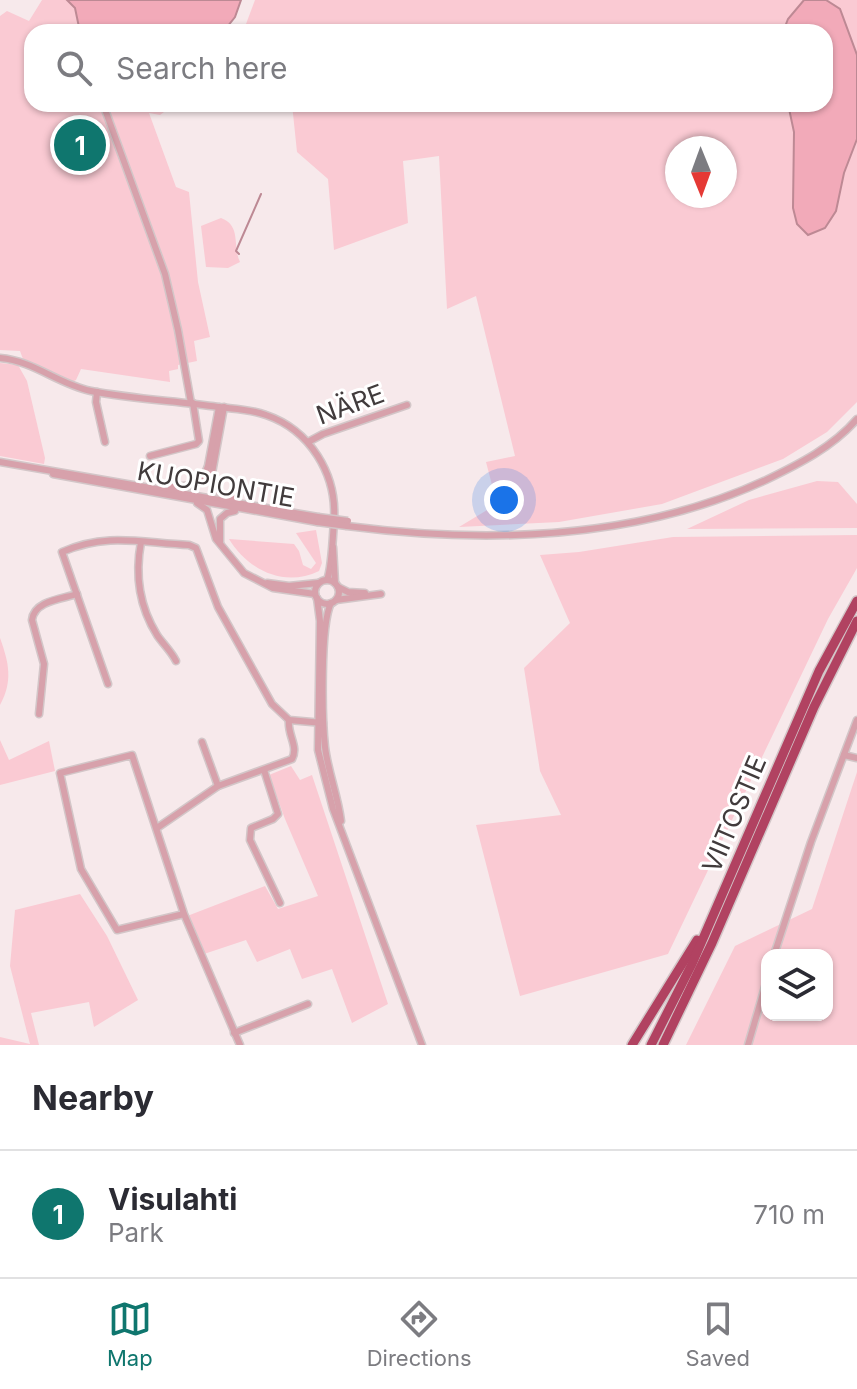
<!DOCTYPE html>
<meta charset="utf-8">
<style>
body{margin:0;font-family:Inter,sans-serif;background:#f7f7f7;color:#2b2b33}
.controls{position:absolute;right:24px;bottom:24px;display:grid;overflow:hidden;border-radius:16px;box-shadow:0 2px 6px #0004}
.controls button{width:72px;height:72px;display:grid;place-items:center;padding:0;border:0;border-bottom:2px solid #e1e1e2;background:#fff;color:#2b2b33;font:40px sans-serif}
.compass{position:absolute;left:665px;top:136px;width:72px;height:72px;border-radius:50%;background:#fff;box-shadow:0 2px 6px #0004;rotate:179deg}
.you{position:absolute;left:504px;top:500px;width:28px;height:28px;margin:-20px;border:6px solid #fff;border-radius:50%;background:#1a73e8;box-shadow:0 0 0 12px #1a73e833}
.badge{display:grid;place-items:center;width:52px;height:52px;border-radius:50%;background:#0f766e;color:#fff;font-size:26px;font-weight:700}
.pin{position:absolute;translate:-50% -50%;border:4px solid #fff;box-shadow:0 2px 8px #0006}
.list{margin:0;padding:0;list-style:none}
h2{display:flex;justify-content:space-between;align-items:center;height:104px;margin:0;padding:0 32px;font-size:34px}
h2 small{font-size:26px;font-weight:400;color:#7c7c81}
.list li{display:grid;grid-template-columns:52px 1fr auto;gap:24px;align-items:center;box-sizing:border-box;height:128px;padding:0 32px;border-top:2px solid #e1e1e2}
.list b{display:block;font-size:30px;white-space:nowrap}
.list p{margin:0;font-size:26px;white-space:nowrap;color:#7c7c81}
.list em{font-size:26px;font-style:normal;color:#7c7c81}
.icon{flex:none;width:44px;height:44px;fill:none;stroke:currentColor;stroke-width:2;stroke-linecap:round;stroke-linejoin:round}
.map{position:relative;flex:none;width:857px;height:1045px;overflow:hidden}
.search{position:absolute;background:#fff;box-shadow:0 2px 6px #0004;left:24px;right:24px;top:24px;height:88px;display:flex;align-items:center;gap:20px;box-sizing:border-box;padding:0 28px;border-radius:24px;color:#7c7c81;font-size:30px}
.sheet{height:232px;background:#fff}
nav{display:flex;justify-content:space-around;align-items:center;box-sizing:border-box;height:112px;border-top:2px solid #e1e1e2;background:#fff;font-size:22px;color:#7c7c81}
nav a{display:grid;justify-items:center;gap:4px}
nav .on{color:#0f766e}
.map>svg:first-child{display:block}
</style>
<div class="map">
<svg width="857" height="1045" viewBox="0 0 857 1045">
<rect width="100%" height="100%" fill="#f7e9eb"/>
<g fill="#facad3" fill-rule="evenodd">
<path d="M42,0H67L75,8L80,32H32V104H156L164,109V112L160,115L149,113L176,187L189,192L198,282L210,337L194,341L197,361L178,365V369L169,371L170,382L81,369L76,380L72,382L23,359L20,351L0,350V16L7,11L29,21Z"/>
<path d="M255,0H804L788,19L783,32H243Z"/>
<path d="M826,0H857V55L840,9Z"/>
<path d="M292,104H788L794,132V159L830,219L836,211L844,173L857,139V402L827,432L783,459L662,504L559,522L459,527L497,504L486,462L515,456L476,296L447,309L439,156L403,161L408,223L334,250L328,179L297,152ZM677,148H725V196H677Z"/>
<path d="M221,218C242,226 232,246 240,262L228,268L206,267L201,226Z"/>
<path d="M0,363L18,365L27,381L45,458L44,464L0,456Z"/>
<path d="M817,481L838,482L857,504V528L687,529L749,500Z"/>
<path d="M316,530L322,563L319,571C284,588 248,570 229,539L294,544L299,551L303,565L311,569L316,563L296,533Z"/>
<path d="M857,535V568L828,619L668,954L520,996L476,825L561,815L540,771L524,668L570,623L540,555L579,552L673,537Z"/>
<path d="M0,638C9,663 13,681 0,705Z"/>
<path d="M0,740L9,760L49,741L55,771L0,785Z"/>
<path d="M291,766L300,780L312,775L388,1004L352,1023L332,969L302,979L290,949L257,962L246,940L198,956L182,918L265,886L278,909L318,896L285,819L269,775Z"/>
<path d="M857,772V1045H686L735,946L812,909ZM767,955H827V1015H767Z"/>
<path d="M80,894L107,936L138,1000L94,1027L89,1002L31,1013L39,1045H0V1037L30,1044L10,966L15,910Z"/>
</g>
<g fill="#f2aab9" stroke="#bd8994" stroke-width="2">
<path d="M67,0H241L235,17L223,32H80L75,8Z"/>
<path d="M804,0H826L840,9L857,55V139L844,173L836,211L825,228L808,235L797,224L793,208L794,132L788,104H825V32H783L788,19Z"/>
</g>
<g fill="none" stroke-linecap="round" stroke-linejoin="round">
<path stroke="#bd8994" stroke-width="2" d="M239,254L236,251L261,194"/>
<defs>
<g id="minor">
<path d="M103,104L165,274L178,330L191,403"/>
<path d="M0,358C34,361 58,384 91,391C133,399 176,401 218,407C235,409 250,409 266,415C310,430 337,474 334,520C333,534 332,567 327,580"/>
<path d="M97,392L96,402L105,442"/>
<path d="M224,407L212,473L215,487L221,494L236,498"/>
<path d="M308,442L323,434L407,405"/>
<path d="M150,456L196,444L199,441L193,403"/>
<path d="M0,462L318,517"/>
<path d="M53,474L317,522"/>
<path d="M171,487L194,485L204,476L208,466L219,407"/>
<path d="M197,503L207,510L216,539L244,573L273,588L315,594"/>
<path d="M347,526C487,544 637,540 766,480C799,464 833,447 857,419"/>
<path d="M141,542C135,574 139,606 157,635C163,644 171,651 176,661"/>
<path d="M220,542V519L227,513L235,511"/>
<path d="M333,547L335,583"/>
<circle cx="327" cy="592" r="12"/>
<path d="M267,583L289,586L318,583"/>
<path d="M338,587L348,592L365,593"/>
<path d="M317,598L320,621L318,750L333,809L422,1045"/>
<path d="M336,600L381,594"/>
<path d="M331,603C320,625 322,720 325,747C328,772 338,796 341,821"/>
<path d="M108,684L62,552C107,532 142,543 189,545L196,548L218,607L272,704L289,720L323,723"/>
<path d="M39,714L44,664L32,620C34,601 61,599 77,594"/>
<path d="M202,742L218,786"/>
<path d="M844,755L857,758"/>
<path d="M264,770L278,814L273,819L251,828L250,840L280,903"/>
<path d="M157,828L218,786L292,759C299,746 287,735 289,720"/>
<path d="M184,914L117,930L81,869L60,773L132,755L184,914L240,1045"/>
<path d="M774,955L811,842L857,720"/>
<path d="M234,1033L308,1004"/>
<path d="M748,1045L767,980"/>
</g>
<g id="highway">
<path d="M632,1045L697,940"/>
<path d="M651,1045L692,964L819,671L857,601"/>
<path d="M663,1045L712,943L814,707L857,621"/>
</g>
</defs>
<use href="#minor" stroke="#d3c6c8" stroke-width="9"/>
<use href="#highway" stroke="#d3c6c8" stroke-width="12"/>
<use href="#minor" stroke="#d7a1ab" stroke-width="6"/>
<use href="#highway" stroke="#b14261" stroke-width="9"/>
<defs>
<g id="minor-bridge">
<path d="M318,517L348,521"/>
<path d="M317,522L347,526"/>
</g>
</defs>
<use href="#minor-bridge" stroke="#d3c6c8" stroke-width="9" stroke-linecap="butt"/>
<use href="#minor-bridge" stroke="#d7a1ab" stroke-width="6"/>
</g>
<g text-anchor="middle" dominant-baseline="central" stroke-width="6" stroke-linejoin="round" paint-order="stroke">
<g font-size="26" fill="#413b3c" stroke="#fff">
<text transform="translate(350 404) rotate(-20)">NÄRE</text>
<text transform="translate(216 484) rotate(10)">KUOPIONTIE</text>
<text transform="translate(734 814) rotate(-67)">VIITOSTIE</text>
</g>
</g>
</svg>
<div class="controls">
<button><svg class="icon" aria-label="layers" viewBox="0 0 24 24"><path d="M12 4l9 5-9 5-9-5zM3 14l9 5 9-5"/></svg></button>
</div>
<svg class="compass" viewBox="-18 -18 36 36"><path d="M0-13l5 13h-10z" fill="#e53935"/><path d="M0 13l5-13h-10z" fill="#7c7c81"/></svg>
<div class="you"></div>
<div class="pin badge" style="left:80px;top:145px">1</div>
<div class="search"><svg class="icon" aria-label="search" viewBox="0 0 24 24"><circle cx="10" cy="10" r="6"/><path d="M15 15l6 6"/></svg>Search here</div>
</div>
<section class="sheet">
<h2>Nearby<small></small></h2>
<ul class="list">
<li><span class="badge">1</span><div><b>Visulahti</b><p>Park</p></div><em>710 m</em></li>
</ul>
</section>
<nav>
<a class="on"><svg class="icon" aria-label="map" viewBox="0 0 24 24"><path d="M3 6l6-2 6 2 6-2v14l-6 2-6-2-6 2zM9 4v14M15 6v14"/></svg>Map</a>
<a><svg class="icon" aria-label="directions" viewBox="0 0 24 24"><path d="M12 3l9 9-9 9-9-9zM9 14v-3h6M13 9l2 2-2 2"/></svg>Directions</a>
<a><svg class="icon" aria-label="saved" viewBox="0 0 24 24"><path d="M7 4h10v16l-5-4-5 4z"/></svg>Saved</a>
</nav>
